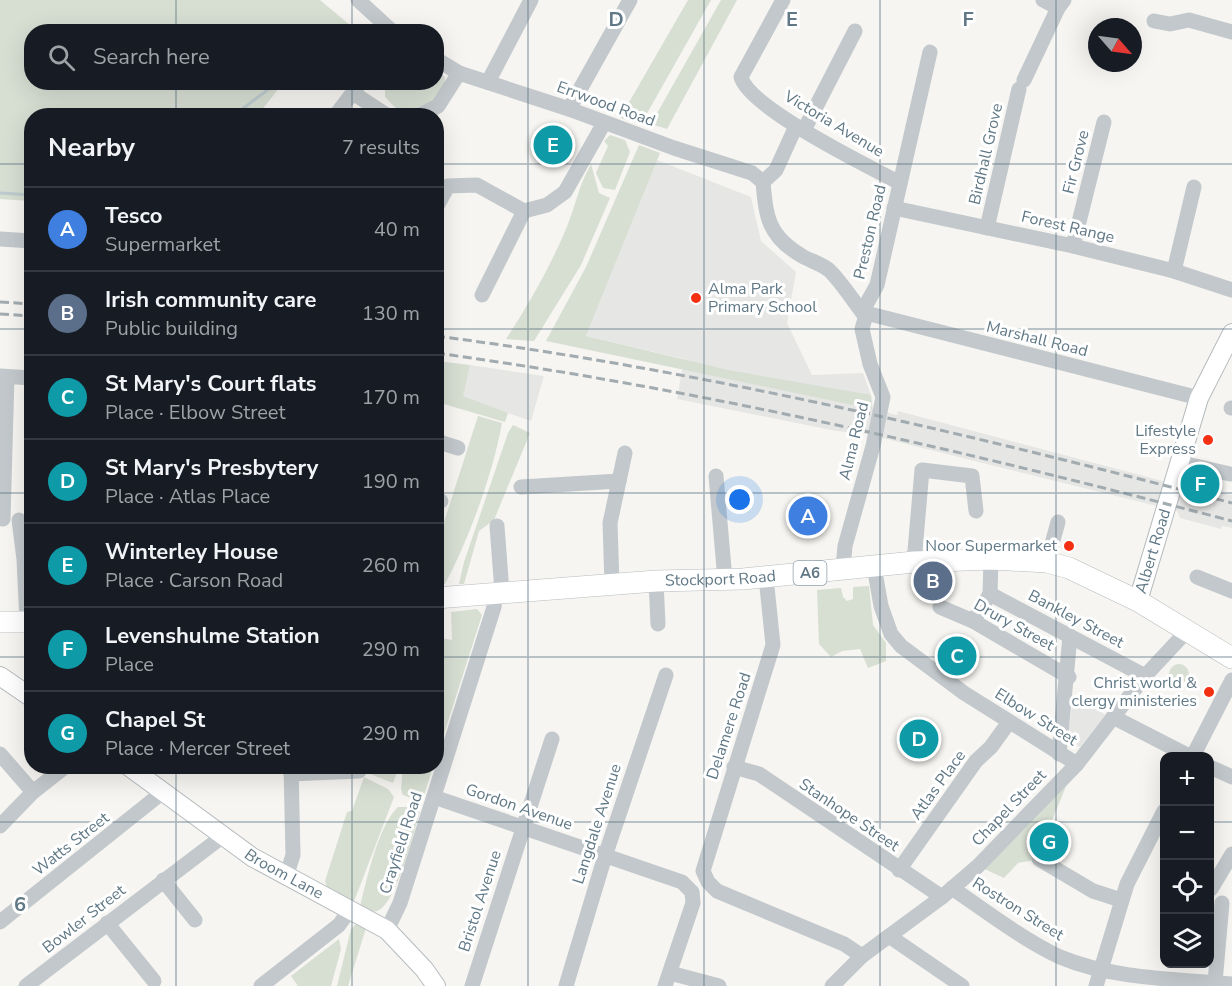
<!DOCTYPE html>
<meta charset="utf-8">
<style>
body{margin:0;font-family:"Nunito Sans",sans-serif;background:#242831;color:#f1f3f6}
.controls{position:absolute;right:18px;bottom:18px;display:grid;overflow:hidden;border-radius:12px;box-shadow:0 6px 24px #0002}
.controls button{width:54px;height:54px;display:grid;place-items:center;padding:0;border:0;border-bottom:2px solid #363941;background:#171b24;color:#f1f3f6;font:30px sans-serif}
.compass{position:absolute;left:1088px;top:18px;width:54px;height:54px;border-radius:50%;background:#171b24;box-shadow:0 6px 24px #0002;rotate:118deg}
.you{position:absolute;left:740px;top:500px;width:21px;height:21px;margin:-15px;border:4px solid #fff;border-radius:50%;background:#1a73e8;box-shadow:0 0 0 9px #1a73e833}
.badge{display:grid;place-items:center;width:39px;height:39px;border-radius:50%;background:#f43013;color:#fff;font-size:20px;font-weight:700}
.pin{position:absolute;translate:-50% -50%;border:3px solid #fff;box-shadow:0 2px 6px #0006}
.list{margin:0;padding:0;list-style:none}
h2{display:flex;justify-content:space-between;align-items:center;height:78px;margin:0;padding:0 24px;font-size:26px}
h2 small{font-size:20px;font-weight:400;color:#9ea1a6}
.list li{display:grid;grid-template-columns:39px 1fr auto;gap:18px;align-items:center;box-sizing:border-box;height:84px;padding:0 24px;border-top:2px solid #363941}
.list b{display:block;font-size:22px;white-space:nowrap}
.list p{margin:0;font-size:20px;white-space:nowrap;color:#9ea1a6}
.list em{font-size:20px;font-style:normal;color:#9ea1a6}
.icon{flex:none;width:33px;height:33px;fill:none;stroke:currentColor;stroke-width:2;stroke-linecap:round;stroke-linejoin:round}
.map{position:relative;flex:none;width:1232px;height:986px;overflow:hidden}
.search{position:absolute;background:#171b24;box-shadow:0 6px 24px #0002;left:24px;top:24px;width:420px;height:66px;display:flex;align-items:center;gap:15px;box-sizing:border-box;padding:0 21px;border-radius:24px;color:#9ea1a6;font-size:22px}
.panel{position:absolute;background:#171b24;box-shadow:0 6px 24px #0002;left:24px;top:108px;width:420px;height:666px;border-radius:24px}
.map>svg:first-child{display:block}
</style>
<div class="map">
<svg width="1232" height="986" viewBox="0 0 1232 986">
<rect width="100%" height="100%" fill="#f6f5f1"/>
<g fill="#e6e7e5">
<path d="M657,160L751,197L761,241L796,272L787,323L812,375L863,373L871,395L873,409L897,415L898,411L1178,485L1182,472L1222,481L1219,492L1232,495V528L1222,526L1221,529L1180,518L1177,511L866,434L836,431L677,399L684,359L586,336Z"/>
<path d="M470,365L544,376L531,421L462,397Z"/>
<path d="M1073,697L1106,715L1080,747L1067,741Z"/>
</g>
<g fill="#d7ded2">
<path d="M0,0H320L357,31L32,32V82L283,83L258,115L32,116L31,201L0,199Z"/>
<path d="M688,0H711L641,124L620,118Z"/>
<path d="M721,0H737L667,129L651,124Z"/>
<path d="M437,71L445,77L444,91C434,100 416,118 400,111C395,108 389,101 385,97V82H436Z"/>
<path d="M610,135L625,140L630,152L615,190L603,188L596,173L608,146L604,141Z"/>
<path d="M639,145L660,153L586,336L728,370L871,395L872,409L546,341L586,267Z"/>
<path d="M591,164L599,193L610,198L581,265L534,341L506,339C529,304 550,267 566,229C576,205 578,187 591,164Z"/>
<path d="M437,361L470,365L463,396L508,413L505,422L437,402Z"/>
<path d="M478,416L502,423C493,473 469,539 445,584L437,585V544Z"/>
<path d="M513,425L530,433L494,520L479,531L464,584H459L464,562L508,433Z"/>
<path d="M869,586L873,625L886,643V661L868,668L860,649L842,651L831,657L819,644L817,590L841,588L843,597L847,601L853,599V587Z"/>
<path d="M477,609L482,615L437,756V653L441,638L452,640L451,612Z"/>
<circle cx="1179" cy="674" r="10"/>
<path d="M367,767H399L393,783L365,772Z"/>
<path d="M403,767H433L422,802L403,795L401,789Z"/>
<path d="M1072,768C1063,800 1046,827 1039,859L1018,863L1004,878L978,866Z"/>
<path d="M364,777L388,789L394,797L353,904L327,888L325,881L347,812L352,811Z"/>
<path d="M398,807H416L415,810L420,812C413,833 397,904 377,911C371,913 365,909 360,906C367,879 378,826 398,807Z"/>
<path d="M356,924L366,928L348,986H337L351,929Z"/>
<path d="M339,939L341,949L331,986H298L291,976Z"/>
</g>
<g fill="none" stroke-linecap="round" stroke-linejoin="round">
<g stroke="#bdcbcf" stroke-width="3">
<path d="M233,116L278,82"/>
<path d="M0,193L32,195"/>
</g>
<defs>
<g id="major">
<path id="s1" d="M1138,601L1199,398L1232,333"/>
<path d="M0,676L32,698"/>
<path id="s2" d="M128,766L252,857L387,930L424,969L436,986"/>
</g>
<g id="highway">
<path id="s3" d="M436,598L656,581L743,579L914,562L991,559L1047,562L1069,568L1138,601L1232,658"/>
<path d="M0,622H32"/>
</g>
</defs>
<use href="#major" stroke="#b5bbbe" stroke-width="20"/>
<use href="#highway" stroke="#b7bbbe" stroke-width="22"/>
<g stroke="#c2c8cb" stroke-width="15">
<path d="M358,0L393,32"/>
<path d="M783,0L741,77C749,108 868,166 900,183"/>
<path d="M1043,0L1058,8L1064,0"/>
<path d="M1154,21L1170,24L1189,20L1232,32"/>
<path d="M436,59L459,73L569,109L674,148L752,173L763,182"/>
<path d="M1024,80L1058,8"/>
<path d="M488,82L531,0"/>
<path d="M353,93L388,116"/>
<path d="M569,109L630,0"/>
<path d="M335,116L361,82"/>
<path d="M419,116L438,106L459,73"/>
<path d="M796,126L776,170L763,182C766,217 768,236 802,256C810,261 823,264 830,271C842,283 852,299 862,312L1199,398"/>
<path d="M804,130L855,31"/>
<path d="M436,208L448,186L477,185L524,211"/>
<path d="M894,208L1073,246L1174,271L1232,290"/>
<path d="M987,228L1019,89"/>
<path d="M0,239L32,241"/>
<path d="M1073,246L1104,122"/>
<path d="M1174,271L1194,187"/>
<path d="M482,295L524,211L547,205L565,192L604,123"/>
<path d="M862,312L877,285L930,52"/>
<path d="M0,376L32,378"/>
<path d="M1231,408H1232"/>
<path d="M436,441L458,448"/>
<path d="M1178,462L1230,474"/>
<path d="M716,476L725,580"/>
<path d="M521,487L619,481"/>
<path d="M436,501H441"/>
<path d="M3,519L7,377"/>
<path d="M19,520L24,559L27,622"/>
<path d="M497,526L502,592"/>
<path d="M914,562L922,470L972,476L976,511"/>
<path d="M1047,562L1058,522"/>
<path d="M874,566L881,606L891,634L901,646L964,693L1077,764"/>
<path d="M843,569L845,546L873,446L883,397L870,364L862,329L866,315"/>
<path d="M766,577L773,645L703,871L708,882L717,891L844,944L862,956"/>
<path d="M1197,577L1232,591"/>
<path d="M656,581L658,624"/>
<path d="M612,584L610,523L625,453"/>
<path d="M990,594L1145,676"/>
<path d="M940,607L973,621L1069,677"/>
<path d="M973,621L990,594L991,559"/>
<path d="M1113,717L1189,756"/>
<path d="M0,754L33,792"/>
<path d="M1059,754L1070,636"/>
<path d="M1193,756L1232,680"/>
<path d="M734,767L759,774L942,897"/>
<path d="M1210,767L1232,777"/>
<path d="M291,774L359,771"/>
<path d="M434,797L682,882L692,892L693,903L665,986"/>
<path d="M0,826L33,792L66,766"/>
<path d="M1039,859L1093,891L1121,900"/>
<path d="M899,870L976,761L991,747L1009,722"/>
<path d="M286,877L293,855L291,766"/>
<path d="M163,880L195,920"/>
<path d="M952,888C984,910 1025,941 1060,957C1112,979 1177,979 1232,984"/>
<path d="M1211,889L1232,854"/>
<path d="M0,922L163,792"/>
<path d="M107,923L154,981"/>
<path d="M387,930L400,903L494,607L496,593"/>
<path d="M889,936L962,986"/>
<path d="M670,973L719,986"/>
<path d="M1215,982L1222,903"/>
<path d="M26,986L223,836"/>
<path d="M261,986L339,925L349,911"/>
<path d="M472,986L552,739"/>
<path d="M566,986L605,856L666,675"/>
<path d="M832,986L862,956L942,897L978,866L1077,764L1145,676L1187,631"/>
<path d="M1096,986L1127,884L1164,811"/>
</g>
<use href="#major" stroke="#fff" stroke-width="18"/>
<use href="#highway" stroke="#fff" stroke-width="21"/>
<g stroke="#a2abb0" stroke-width="3" stroke-dasharray="9 4.5" stroke-linecap="butt">
<path d="M0,302L32,304"/>
<path d="M0,314L32,316"/>
<path d="M436,336C706,371 969,434 1232,503"/>
<path d="M436,353C706,390 969,452 1232,521"/>
</g>
</g>
<path fill="none" stroke="#617986" stroke-width="1.5" stroke-opacity="0.55" d="M176,0V32M352,0V32M528,0V986M704,0V986M880,0V986M1056,0V986M176,82V116M352,82V116M0,164H32M436,164H1232M0,329H32M436,329H1232M0,493H32M436,493H1232M0,657H32M436,657H1232M176,766V986M352,766V986M0,822H1164M1210,822H1232"/>
<g fill="#f43013" stroke="#fff" stroke-width="2">
<circle cx="696" cy="298" r="6"/>
<circle cx="1208" cy="440" r="6"/>
<circle cx="1069" cy="546" r="6"/>
<circle cx="1209" cy="692" r="6"/>
</g>
<g text-anchor="middle" dominant-baseline="central" stroke-width="6" stroke-linejoin="round" paint-order="stroke">
<rect fill="#fff" stroke="#90a1aa" stroke-width="1.5" x="793.5" y="561" width="33" height="24" rx="4.5"/>
<g font-size="15" font-weight="bold" fill="#617986">
<text x="810" y="573">A6</text>
</g>
<g font-size="16" fill="#617986" stroke="#fff">
<text transform="translate(606 104) rotate(20)">Errwood Road</text>
<text transform="translate(834 124) rotate(31)">Victoria Avenue</text>
<text transform="translate(986 154) rotate(-77)">Birdhall Grove</text>
<text transform="translate(1076 162) rotate(-76)">Fir Grove</text>
<text transform="translate(1068 227) rotate(13)">Forest Range</text>
<text transform="translate(870 232) rotate(-77)">Preston Road</text>
<text transform="translate(1037 339) rotate(14)">Marshall Road</text>
<text transform="translate(854 441) rotate(-76)">Alma Road</text>
<text stroke="none"><textPath href="#s1" startOffset="52">Albert Road</textPath></text>
<text stroke="none"><textPath href="#s3" startOffset="285">Stockport Road</textPath></text>
<text transform="translate(1076 619) rotate(28)">Bankley Street</text>
<text transform="translate(1014 625) rotate(29)">Drury Street</text>
<text transform="translate(1036 717) rotate(32)">Elbow Street</text>
<text transform="translate(729 726) rotate(-72)">Delamere Road</text>
<text transform="translate(938 785) rotate(-54)">Atlas Place</text>
<text transform="translate(519 807) rotate(19)">Gordon Avenue</text>
<text transform="translate(1009 808) rotate(-46)">Chapel Street</text>
<text transform="translate(849 815) rotate(34)">Stanhope Street</text>
<text transform="translate(597 824) rotate(-72)">Langdale Avenue</text>
<text transform="translate(401 843) rotate(-72)">Crayfield Road</text>
<text transform="translate(71 844) rotate(-38)">Watts Street</text>
<text stroke="none"><textPath href="#s2" startOffset="190">Broom Lane</textPath></text>
<text transform="translate(480 901) rotate(-72)">Bristol Avenue</text>
<text transform="translate(1018 909) rotate(32)">Rostron Street</text>
<text transform="translate(84 919) rotate(-38)">Bowler Street</text>
</g>
<g font-size="16" fill="#617986" stroke="#fff" text-anchor="end">
<text x="708" y="289" text-anchor="start">Alma Park<tspan x="708" dy="18">Primary School</tspan></text>
<text x="1196" y="431">Lifestyle<tspan x="1196" dy="18">Express</tspan></text>
<text x="1057" y="546">Noor Supermarket</text>
<text x="1197" y="683">Christ world &amp;<tspan x="1197" dy="18">clergy ministeries</tspan></text>
</g>
</g>
<g font-size="20" text-anchor="middle" font-weight="bold" fill="#617986" stroke="#fff" stroke-width="6" stroke-linejoin="round" paint-order="stroke">
<text x="616" y="26">D</text>
<text x="792" y="26">E</text>
<text x="968" y="26">F</text>
<text x="20" y="911">6</text>
</g>
</svg>
<div class="controls">
<button>+</button>
<button>−</button>
<button><svg class="icon" aria-label="locate" viewBox="0 0 24 24"><circle cx="12" cy="12" r="6"/><path d="M12 2v4M12 18v4M2 12h4M18 12h4"/></svg></button>
<button><svg class="icon" aria-label="layers" viewBox="0 0 24 24"><path d="M12 4l9 5-9 5-9-5zM3 14l9 5 9-5"/></svg></button>
</div>
<svg class="compass" viewBox="-18 -18 36 36"><path d="M0-13l5 13h-10z" fill="#e53935"/><path d="M0 13l5-13h-10z" fill="#9ea1a6"/></svg>
<div class="you"></div>
<div class="pin badge" style="left:808px;top:516px;background:#3f7fe0">A</div>
<div class="pin badge" style="left:933px;top:581px;background:#5c6f8a">B</div>
<div class="pin badge" style="left:957px;top:656px;background:#0f9aa8">C</div>
<div class="pin badge" style="left:919px;top:739px;background:#0f9aa8">D</div>
<div class="pin badge" style="left:553px;top:145px;background:#0f9aa8">E</div>
<div class="pin badge" style="left:1200px;top:484px;background:#0f9aa8">F</div>
<div class="pin badge" style="left:1049px;top:842px;background:#0f9aa8">G</div>
<div class="search"><svg class="icon" aria-label="search" viewBox="0 0 24 24"><circle cx="10" cy="10" r="6"/><path d="M15 15l6 6"/></svg>Search here</div>
<section class="panel">
<h2>Nearby<small>7 results</small></h2>
<ul class="list">
<li><span class="badge" style="background:#3f7fe0">A</span><div><b>Tesco</b><p>Supermarket</p></div><em>40 m</em></li>
<li><span class="badge" style="background:#5c6f8a">B</span><div><b>Irish community care</b><p>Public building</p></div><em>130 m</em></li>
<li><span class="badge" style="background:#0f9aa8">C</span><div><b>St Mary's Court flats</b><p>Place · Elbow Street</p></div><em>170 m</em></li>
<li><span class="badge" style="background:#0f9aa8">D</span><div><b>St Mary's Presbytery</b><p>Place · Atlas Place</p></div><em>190 m</em></li>
<li><span class="badge" style="background:#0f9aa8">E</span><div><b>Winterley House</b><p>Place · Carson Road</p></div><em>260 m</em></li>
<li><span class="badge" style="background:#0f9aa8">F</span><div><b>Levenshulme Station</b><p>Place</p></div><em>290 m</em></li>
<li><span class="badge" style="background:#0f9aa8">G</span><div><b>Chapel St</b><p>Place · Mercer Street</p></div><em>290 m</em></li>
</ul>
</section>
</div>
